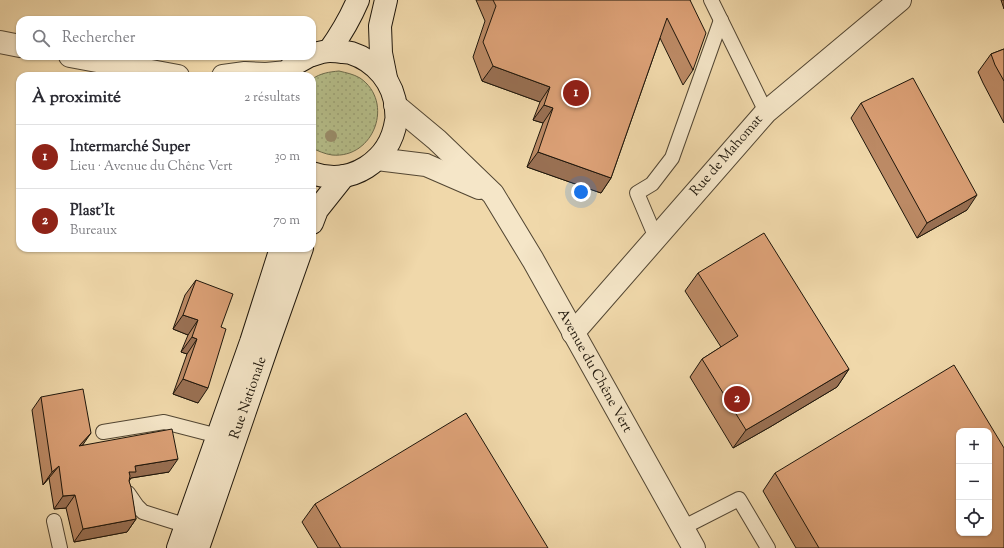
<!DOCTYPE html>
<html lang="fr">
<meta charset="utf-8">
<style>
body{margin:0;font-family:"Sorts Mill Goudy",serif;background:#f7f7f7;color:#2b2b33}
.controls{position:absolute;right:12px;bottom:12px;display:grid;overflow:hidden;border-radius:8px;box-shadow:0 1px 3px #0004}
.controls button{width:36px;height:36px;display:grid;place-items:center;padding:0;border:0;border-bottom:1px solid #e1e1e2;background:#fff;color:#2b2b33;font:20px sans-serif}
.you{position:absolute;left:581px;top:192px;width:14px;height:14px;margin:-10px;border:3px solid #fff;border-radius:50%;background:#1a73e8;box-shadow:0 0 0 6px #1a73e833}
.badge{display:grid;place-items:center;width:26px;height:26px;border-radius:50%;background:#8f2418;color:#fff;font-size:13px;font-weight:700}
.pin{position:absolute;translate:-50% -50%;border:2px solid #fff;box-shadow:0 1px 4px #0006}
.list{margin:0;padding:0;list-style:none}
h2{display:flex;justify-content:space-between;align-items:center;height:52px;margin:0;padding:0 16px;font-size:17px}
h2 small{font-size:13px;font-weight:400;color:#7c7c81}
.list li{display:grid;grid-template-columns:26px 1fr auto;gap:12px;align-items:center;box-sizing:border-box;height:64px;padding:0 16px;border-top:1px solid #e1e1e2}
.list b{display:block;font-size:15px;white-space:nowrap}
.list p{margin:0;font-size:13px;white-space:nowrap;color:#7c7c81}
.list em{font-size:13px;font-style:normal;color:#7c7c81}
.icon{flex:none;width:22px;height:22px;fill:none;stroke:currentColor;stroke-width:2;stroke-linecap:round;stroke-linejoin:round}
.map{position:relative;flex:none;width:1004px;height:548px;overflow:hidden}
.search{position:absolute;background:#fff;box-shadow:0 1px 3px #0004;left:16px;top:16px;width:300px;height:44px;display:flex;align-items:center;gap:10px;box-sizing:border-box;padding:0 14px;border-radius:12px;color:#7c7c81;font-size:15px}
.panel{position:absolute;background:#fff;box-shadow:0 1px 3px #0004;left:16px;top:72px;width:300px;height:180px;border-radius:12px}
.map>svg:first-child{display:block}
</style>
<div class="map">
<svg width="1004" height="548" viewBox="0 0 1004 548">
<defs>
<pattern id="grass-dots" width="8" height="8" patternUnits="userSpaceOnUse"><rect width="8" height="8" fill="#b6bf8b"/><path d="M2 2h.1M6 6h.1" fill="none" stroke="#9ca377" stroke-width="1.8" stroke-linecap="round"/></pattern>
</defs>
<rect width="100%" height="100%" fill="#f0d8aa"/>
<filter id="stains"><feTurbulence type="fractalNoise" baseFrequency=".005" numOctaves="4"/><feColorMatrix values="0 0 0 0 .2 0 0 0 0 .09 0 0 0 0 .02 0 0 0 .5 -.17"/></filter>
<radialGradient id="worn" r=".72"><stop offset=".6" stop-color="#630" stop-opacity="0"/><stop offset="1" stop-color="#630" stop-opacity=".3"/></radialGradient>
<path fill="url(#grass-dots)" stroke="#6a6a4b" d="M339,71C347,73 353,74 360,78C395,102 374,159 332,155C325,154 318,151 312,148V79C321,73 329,72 339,71Z"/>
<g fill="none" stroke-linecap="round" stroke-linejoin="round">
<defs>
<g id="lane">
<path d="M711,0L766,112"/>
<path d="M656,238L637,193L652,184L672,158L721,20"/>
<path d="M103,432L164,422L226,438"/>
<path d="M128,493L137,506L143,512L194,528"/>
<path d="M54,521L60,548"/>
<path d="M682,528L739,499L768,548"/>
</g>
<g id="street">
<path d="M0,42L20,46"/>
<path d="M70,56L178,76"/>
<path d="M223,76L245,73L266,74L287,72"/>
<path d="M395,105L437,140L493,194L533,260L694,548"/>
<path d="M377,159L426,165L479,188"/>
<path d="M573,333L766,112L900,0"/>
</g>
<g id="secondary">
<path d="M329,51C341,34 350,19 358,0"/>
<path d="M312,55C318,53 324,51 330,51C334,51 338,51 342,52C345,52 348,52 351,53C376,61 394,83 396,109C396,113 397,118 396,121C390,161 351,187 312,173"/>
<path d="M284,76L293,65L309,56"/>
<path d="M386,78L381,53L380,26L386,0"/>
<path d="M312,223L317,210L344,176"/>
<path d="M178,548L251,342L281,248"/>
<path d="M198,548L267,347L302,248"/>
</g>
</defs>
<use href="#lane" stroke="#524633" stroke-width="16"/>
<use href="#street" stroke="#524633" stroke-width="24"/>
<use href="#secondary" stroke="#1e160b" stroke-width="24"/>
<use href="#lane" stroke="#f5e6c8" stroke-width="14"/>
<use href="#street" stroke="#f5e6c8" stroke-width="22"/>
<use href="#secondary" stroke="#f5e6c8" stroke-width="22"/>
</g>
<circle fill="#9a8e6b" cx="331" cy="136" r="6"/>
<g fill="#bc8a65" stroke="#1e160b">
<path d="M476,0H690L693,70L683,85L660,38L611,178L601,193L527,167L543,123L533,120L540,102L482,81L473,57L485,21Z"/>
<path d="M1001,0H1004V9Z"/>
<path d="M1004,49V123L983,83L978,72L991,54Z"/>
<path d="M861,103L967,210L917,238L851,118Z"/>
<path d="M698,273L849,369L837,387L770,427L733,448L690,377L702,359L721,347L685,291Z"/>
<path d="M196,280L221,327L198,403L173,394L187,354L181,352L188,335L173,329L185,295Z"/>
<path d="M41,397L83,445L169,472L131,478L129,481L136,519L127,532L74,542L66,508L54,509L49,478L43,485L32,410Z"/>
<path d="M775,473L1004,548H796L763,491Z"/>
<path d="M315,504L548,548H318L302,522Z"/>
</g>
<g fill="#997053" stroke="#1e160b">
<path d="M493,66L550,87L540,102L482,81Z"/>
<path d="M544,105L553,108L543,123L533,120Z"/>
<path d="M538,152L611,178L601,193L527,167Z"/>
<path d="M977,195L967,210L917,238L927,223Z"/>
<path d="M183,315L198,320L188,335L173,329Z"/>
<path d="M192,337L197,339L187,354L181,352Z"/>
<path d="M849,369L837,387L770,427L733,448L746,430Z"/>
<path d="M183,379L208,388L198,403L173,394Z"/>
<path d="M91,433L82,446H79Z"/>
<path d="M178,459L169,472L131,478L126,485L129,472L135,466Z"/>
<path d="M59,466L49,478L43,485L52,472Z"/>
<path d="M75,495L66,508L54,509L63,496Z"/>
<path d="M136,519L127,532L74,542L83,529Z"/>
</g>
<g fill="#dba076" stroke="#1e160b" fill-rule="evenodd">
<path d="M493,0H690L706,33L693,70L667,18L611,178L538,152L553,108L544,105L550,87L493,66L483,42L496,6Z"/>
<path d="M1004,49V81L995,65L991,54Z"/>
<path d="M913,78L977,195L927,223L861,103Z"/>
<path d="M764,233L849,369L782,409L746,430L702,359L738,336L698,273Z"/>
<path d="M196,280L233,294L221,327L226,329L208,388L183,379L197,339L192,337L198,320L183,315Z"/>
<path d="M954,365L1004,448V548H819L775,473ZM959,431H989V533H959Z"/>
<path d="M83,389L91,433L79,446L172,429L178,459L135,466L136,472H129L130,476L129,481L131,487L136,519L83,529L75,495L63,496L59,466L52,472L41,397Z"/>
<path d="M466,413L548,548H341L315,504Z"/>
</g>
<g text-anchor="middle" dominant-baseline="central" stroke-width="4" stroke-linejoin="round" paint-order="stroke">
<g font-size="14" fill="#1e160b" stroke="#f5e6c8">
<text transform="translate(727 156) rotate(-49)">Rue de Mahomat</text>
<text transform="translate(594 371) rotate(61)">Avenue du Chêne Vert</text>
<text transform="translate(249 398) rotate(-71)">Rue Nationale</text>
</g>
</g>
<rect width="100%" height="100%" filter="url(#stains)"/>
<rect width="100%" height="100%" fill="url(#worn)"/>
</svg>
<div class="controls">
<button>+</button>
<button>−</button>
<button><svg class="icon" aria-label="locate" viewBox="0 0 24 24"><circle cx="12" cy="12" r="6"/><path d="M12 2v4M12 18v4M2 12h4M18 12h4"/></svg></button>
</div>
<div class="you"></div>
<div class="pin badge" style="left:576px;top:93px">1</div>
<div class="pin badge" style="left:737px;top:399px">2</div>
<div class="search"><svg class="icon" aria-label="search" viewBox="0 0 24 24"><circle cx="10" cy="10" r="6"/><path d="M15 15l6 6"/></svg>Rechercher</div>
<section class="panel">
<h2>À proximité<small>2 résultats</small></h2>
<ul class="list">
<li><span class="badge">1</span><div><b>Intermarché Super</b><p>Lieu · Avenue du Chêne Vert</p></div><em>30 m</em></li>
<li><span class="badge">2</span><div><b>Plast'It</b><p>Bureaux</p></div><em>70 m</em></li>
</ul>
</section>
</div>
